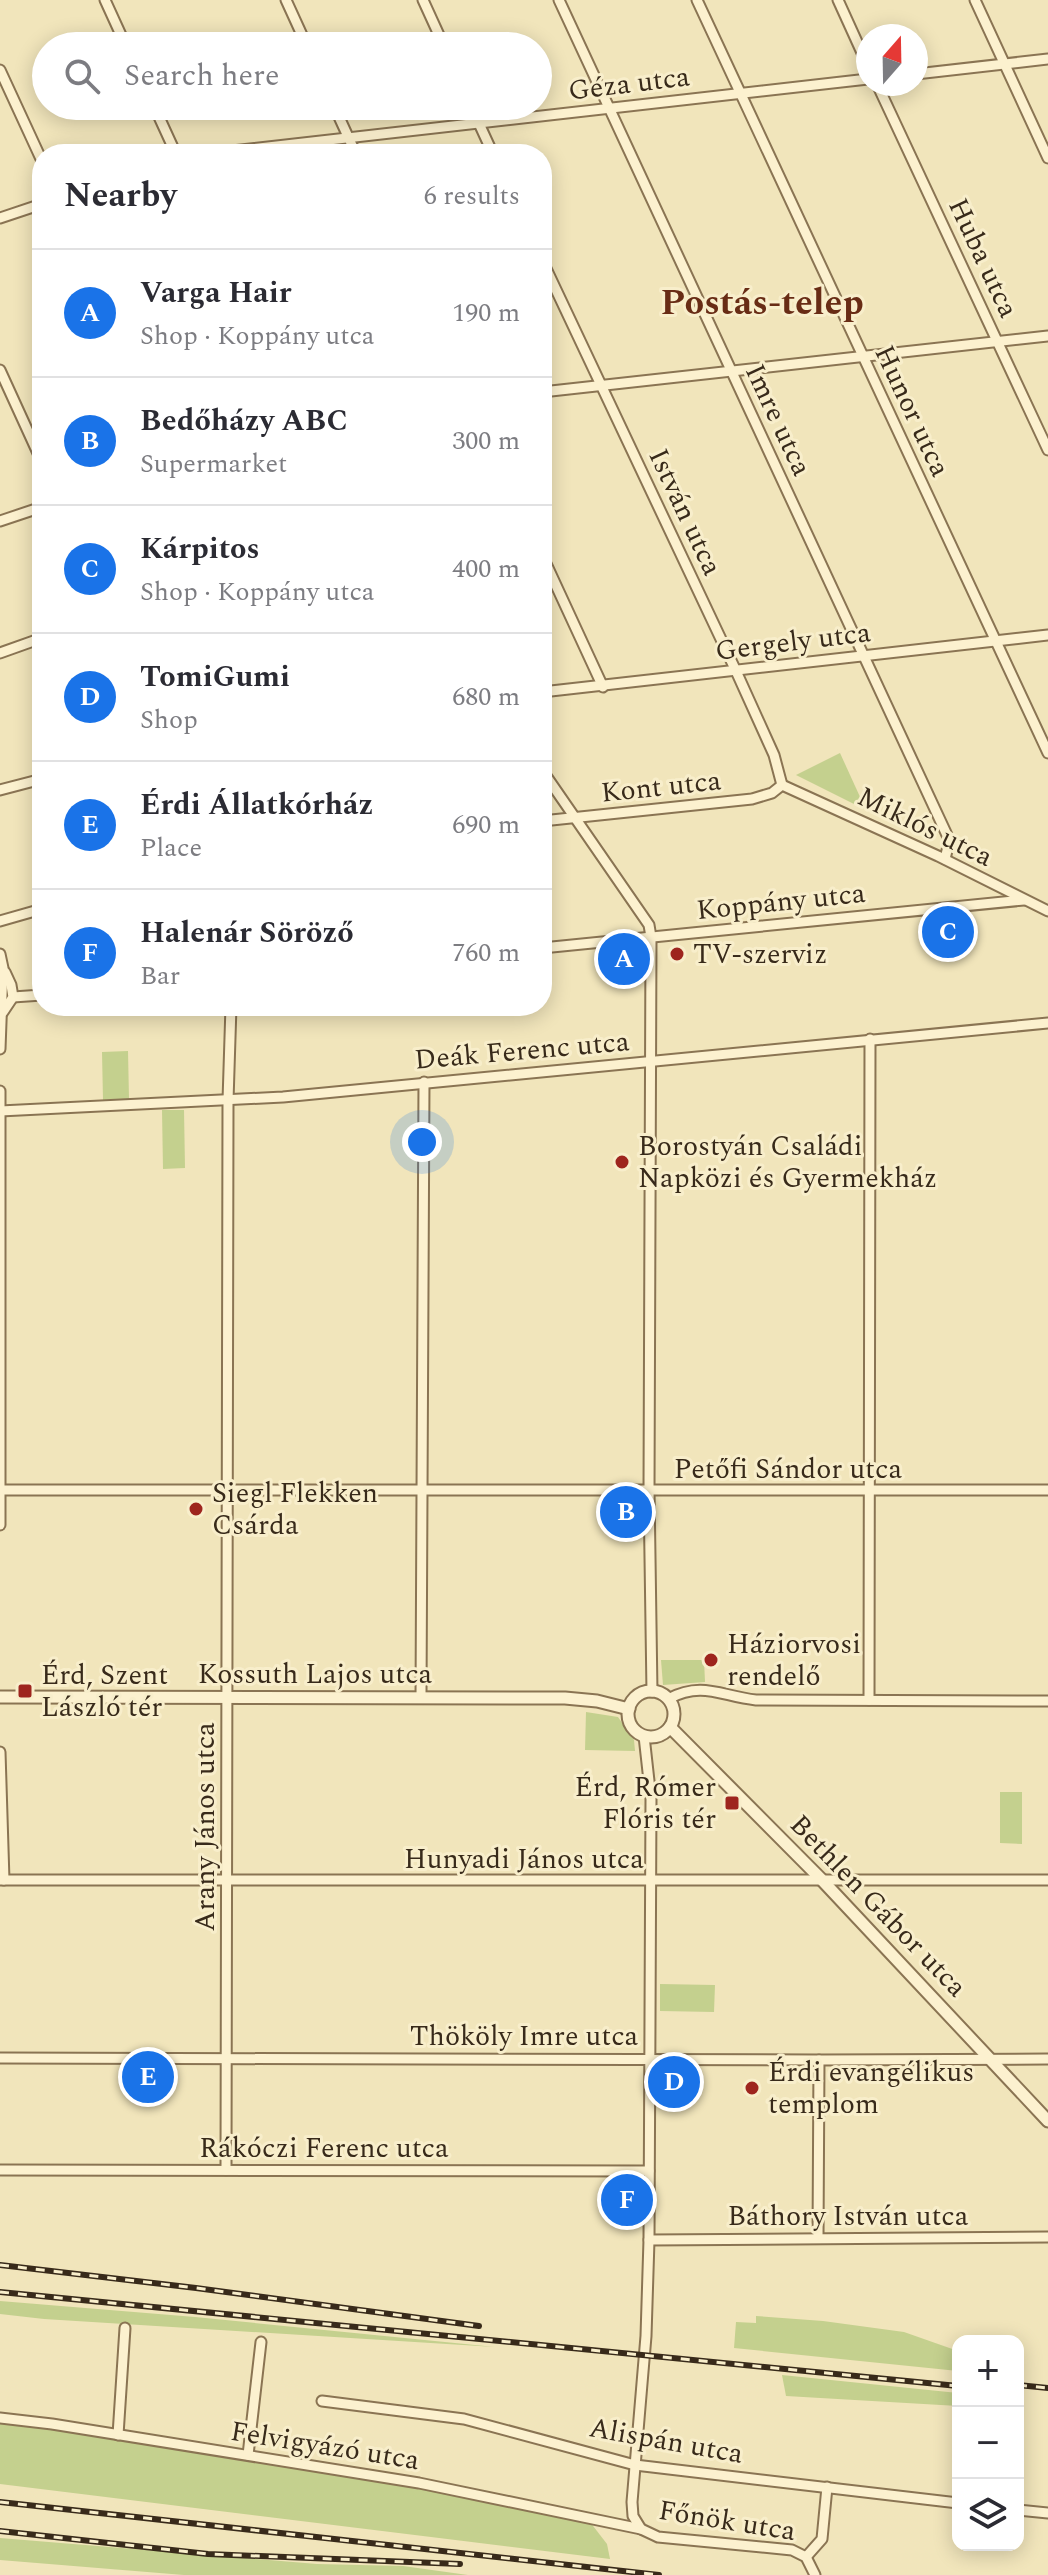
<!DOCTYPE html>
<meta charset="utf-8">
<style>
body{margin:0;font-family:Spectral,serif;background:#f7f7f7;color:#2b2b33}
.controls{position:absolute;right:24px;bottom:24px;display:grid;overflow:hidden;border-radius:16px;box-shadow:0 4px 20px #0003}
.controls button{width:72px;height:72px;display:grid;place-items:center;padding:0;border:0;border-bottom:2px solid #e1e1e2;background:#fff;color:#2b2b33;font:40px sans-serif}
.compass{position:absolute;left:856px;top:24px;width:72px;height:72px;border-radius:50%;background:#fff;box-shadow:0 4px 20px #0003;rotate:20deg}
.you{position:absolute;left:422px;top:1142px;width:28px;height:28px;margin:-20px;border:6px solid #fff;border-radius:50%;background:#1a73e8;box-shadow:0 0 0 12px #1a73e833}
.badge{display:grid;place-items:center;width:52px;height:52px;border-radius:50%;background:#1a73e8;color:#fff;font-size:26px;font-weight:700}
.pin{position:absolute;translate:-50% -50%;border:4px solid #fff;box-shadow:0 2px 8px #0006}
.list{margin:0;padding:0;list-style:none}
h2{display:flex;justify-content:space-between;align-items:center;height:104px;margin:0;padding:0 32px;font-size:34px}
h2 small{font-size:26px;font-weight:400;color:#7c7c81}
.list li{display:grid;grid-template-columns:52px 1fr auto;gap:24px;align-items:center;box-sizing:border-box;height:128px;padding:0 32px;border-top:2px solid #e1e1e2}
.list b{display:block;font-size:30px;white-space:nowrap}
.list p{margin:0;font-size:26px;white-space:nowrap;color:#7c7c81}
.list em{font-size:26px;font-style:normal;color:#7c7c81}
.icon{flex:none;width:44px;height:44px;fill:none;stroke:currentColor;stroke-width:2;stroke-linecap:round;stroke-linejoin:round}
.map{position:relative;flex:none;width:1048px;height:2575px;overflow:hidden}
.search{position:absolute;background:#fff;box-shadow:0 4px 20px #0003;left:32px;top:32px;width:520px;height:88px;display:flex;align-items:center;gap:20px;box-sizing:border-box;padding:0 28px;border-radius:44px;color:#7c7c81;font-size:30px}
.panel{position:absolute;background:#fff;box-shadow:0 4px 20px #0003;left:32px;top:144px;width:520px;height:872px;border-radius:32px}
.map>svg:first-child{display:block}
</style>
<div class="map">
<svg width="1048" height="2575" viewBox="0 0 1048 2575">
<rect width="100%" height="100%" fill="#f1e5bb"/>
<g fill="#c4d08e">
<path d="M840,753L866,810L796,775Z"/>
<path d="M128,1051L129,1099L103,1100L102,1052Z"/>
<path d="M162,1110H184L185,1168L163,1169Z"/>
<path d="M661,1660H704L705,1682L663,1685Z"/>
<path d="M586,1712L618,1717L634,1740L635,1751L585,1750Z"/>
<path d="M1000,1792H1022V1844L1000,1843Z"/>
<path d="M660,1984L715,1985L714,2012L660,2011Z"/>
<path d="M0,2301L195,2317L495,2347L44,2319L0,2314Z"/>
<path d="M756,2316L823,2321L904,2332L958,2351V2371L734,2348L736,2322L756,2323Z"/>
<path d="M782,2375L958,2393V2406L786,2396Z"/>
<path d="M0,2422L52,2428L426,2489L590,2522L607,2544L610,2559L0,2484Z"/>
<path d="M0,2538L317,2564L403,2566L468,2575H184L0,2560Z"/>
</g>
<g fill="none" stroke-linecap="round" stroke-linejoin="round">
<defs>
<g id="minor">
<path d="M105,0L126,46"/>
<path d="M286,0L307,46"/>
<path d="M423,0L444,46"/>
<path d="M559,0L947,835L949,842L945,859"/>
<path d="M697,0L1048,753"/>
<path d="M838,0L868,66"/>
<path d="M975,0L1048,158"/>
<path d="M0,70L42,161"/>
<path d="M916,74L1048,59"/>
<path d="M877,84L1048,450"/>
<path d="M154,106L176,154"/>
<path d="M334,106L356,154"/>
<path d="M471,106L493,154"/>
<path d="M205,154L868,79"/>
<path d="M0,218L42,204"/>
<path d="M542,260L736,671L774,755L782,785"/>
<path d="M0,370L42,462"/>
<path d="M542,392L1048,336"/>
<path d="M0,521L42,507"/>
<path d="M542,555L603,687"/>
<path d="M0,653L42,638"/>
<path d="M542,692L1048,635"/>
<path d="M542,770L649,925L651,937L649,1490L652,1692"/>
<path d="M782,785L938,856L1048,911"/>
<path d="M0,790L42,779"/>
<path d="M542,821L752,799L772,793L782,785"/>
<path d="M0,921L42,909"/>
<path d="M542,948L1024,900"/>
<path d="M0,954L3,968L0,1049"/>
<path d="M13,997L42,995"/>
<path d="M3,1012L13,997L11,985L5,972"/>
<path d="M0,1091V1525"/>
<path d="M0,1111L283,1097L1048,1023"/>
<path d="M0,1490H1048"/>
<path d="M421,1698L424,1082"/>
<path d="M668,1699C703,1681 720,1696 756,1700L1048,1701"/>
<path d="M869,1700L870,1039"/>
<path d="M0,1752L4,1880"/>
<path d="M0,1880H1048"/>
<path d="M0,2058L819,2060L1048,2059"/>
<path d="M0,2170L649,2171"/>
<path d="M226,2170L228,1101L231,1006"/>
<path d="M818,2238L819,2060"/>
<path d="M649,2240L1048,2237"/>
<path d="M322,2401L464,2419L635,2465L958,2503"/>
<path d="M0,2418L52,2424L419,2483L641,2529L658,2537L792,2550L806,2557L815,2575"/>
<path d="M118,2435L125,2328"/>
<path d="M248,2455L261,2342"/>
<path d="M1018,2510L1048,2513"/>
<path d="M641,2529L633,2516L632,2502L646,2336L649,2240L651,1799L644,1736"/>
<path d="M806,2557L822,2539L827,2487"/>
</g>
<g id="tertiary">
<circle cx="651" cy="1714" r="23"/>
<path d="M0,1697L565,1698L597,1701L629,1709"/>
<path d="M670,1727L821,1879L1048,2121"/>
</g>
</defs>
<use href="#minor" stroke="#8a7453" stroke-width="13"/>
<use href="#tertiary" stroke="#8a7453" stroke-width="15"/>
<use href="#minor" stroke="#fcf1cf" stroke-width="9"/>
<use href="#tertiary" stroke="#fcf1cf" stroke-width="11"/>
<defs>
<g id="rail">
<path d="M0,2265L196,2288L479,2326"/>
<path d="M0,2292L958,2386"/>
<path d="M1018,2385L1048,2388"/>
<path d="M0,2502L659,2575"/>
<path d="M0,2531L208,2554L460,2564"/>
</g>
</defs>
<use href="#rail" stroke="#382a1a" stroke-width="6"/>
<use href="#rail" stroke="#f8eecb" stroke-width="3" stroke-dasharray="9" stroke-linecap="butt"/>
</g>
<g fill="#9e251e" stroke="#f8eecb" stroke-width="3">
<circle cx="677" cy="954" r="8"/>
<circle cx="622" cy="1162" r="8"/>
<circle cx="196" cy="1509" r="8"/>
<circle cx="711" cy="1660" r="8"/>
<rect x="17" y="1683" width="16" height="16" rx="4"/>
<rect x="724" y="1795" width="16" height="16" rx="4"/>
<circle cx="752" cy="2088" r="8"/>
</g>
<g text-anchor="middle" dominant-baseline="central" stroke-width="6" stroke-linejoin="round" paint-order="stroke">
<g font-size="28" fill="#382a1a" stroke="#f8eecb">
<text transform="translate(629 84) rotate(-7)">Géza utca</text>
<text transform="translate(983 258) rotate(65)">Huba utca</text>
<text transform="translate(912 411) rotate(65)">Hunor utca</text>
<text transform="translate(778 420) rotate(65)">Imre utca</text>
<text transform="translate(685 512) rotate(65)">István utca</text>
<text transform="translate(793 642) rotate(-7)">Gergely utca</text>
<text transform="translate(661 787) rotate(-6)">Kont utca</text>
<text transform="translate(925 827) rotate(26)">Miklós utca</text>
<text transform="translate(781 902) rotate(-6)">Koppány utca</text>
<text transform="translate(522 1051) rotate(-5)">Deák Ferenc utca</text>
<text x="788" y="1469">Petőfi Sándor utca</text>
<text x="315" y="1674">Kossuth Lajos utca</text>
<text transform="translate(205 1827) rotate(-90)">Arany János utca</text>
<text x="524" y="1859">Hunyadi János utca</text>
<text transform="translate(878 1906) rotate(46)">Bethlen Gábor utca</text>
<text x="524" y="2036">Thököly Imre utca</text>
<text x="324" y="2148">Rákóczi Ferenc utca</text>
<text x="848" y="2216">Báthory István utca</text>
<text transform="translate(666 2441) rotate(10)">Alispán utca</text>
<text transform="translate(325 2446) rotate(9)">Felvigyázó utca</text>
<text transform="translate(727 2521) rotate(9)">Főnök utca</text>
</g>
<g font-size="28" fill="#382a1a" stroke="#f8eecb" text-anchor="start">
<text x="693" y="954">TV-szerviz</text>
<text x="638" y="1146">Borostyán Családi<tspan x="638" dy="32">Napközi és Gyermekház</tspan></text>
<text x="212" y="1493">Siegl Flekken<tspan x="212" dy="32">Csárda</tspan></text>
<text x="727" y="1644">Háziorvosi<tspan x="727" dy="32">rendelő</tspan></text>
<text x="41" y="1675">Érd, Szent<tspan x="41" dy="32">László tér</tspan></text>
<text x="716" y="1787" text-anchor="end">Érd, Rómer<tspan x="716" dy="32">Flóris tér</tspan></text>
<text x="768" y="2072">Érdi evangélikus<tspan x="768" dy="32">templom</tspan></text>
</g>
<g font-size="36" font-weight="bold" fill="#682c15" stroke="#f8eecb">
<text x="762" y="303">Postás-telep</text>
</g>
</g>
</svg>
<div class="controls">
<button>+</button>
<button>−</button>
<button><svg class="icon" aria-label="layers" viewBox="0 0 24 24"><path d="M12 4l9 5-9 5-9-5zM3 14l9 5 9-5"/></svg></button>
</div>
<svg class="compass" viewBox="-18 -18 36 36"><path d="M0-13l5 13h-10z" fill="#e53935"/><path d="M0 13l5-13h-10z" fill="#7c7c81"/></svg>
<div class="you"></div>
<div class="pin badge" style="left:624px;top:959px">A</div>
<div class="pin badge" style="left:626px;top:1512px">B</div>
<div class="pin badge" style="left:948px;top:932px">C</div>
<div class="pin badge" style="left:674px;top:2082px">D</div>
<div class="pin badge" style="left:148px;top:2077px">E</div>
<div class="pin badge" style="left:627px;top:2200px">F</div>
<div class="search"><svg class="icon" aria-label="search" viewBox="0 0 24 24"><circle cx="10" cy="10" r="6"/><path d="M15 15l6 6"/></svg>Search here</div>
<section class="panel">
<h2>Nearby<small>6 results</small></h2>
<ul class="list">
<li><span class="badge">A</span><div><b>Varga Hair</b><p>Shop · Koppány utca</p></div><em>190 m</em></li>
<li><span class="badge">B</span><div><b>Bedőházy ABC</b><p>Supermarket</p></div><em>300 m</em></li>
<li><span class="badge">C</span><div><b>Kárpitos</b><p>Shop · Koppány utca</p></div><em>400 m</em></li>
<li><span class="badge">D</span><div><b>TomiGumi</b><p>Shop</p></div><em>680 m</em></li>
<li><span class="badge">E</span><div><b>Érdi Állatkórház</b><p>Place</p></div><em>690 m</em></li>
<li><span class="badge">F</span><div><b>Halenár Söröző</b><p>Bar</p></div><em>760 m</em></li>
</ul>
</section>
</div>
